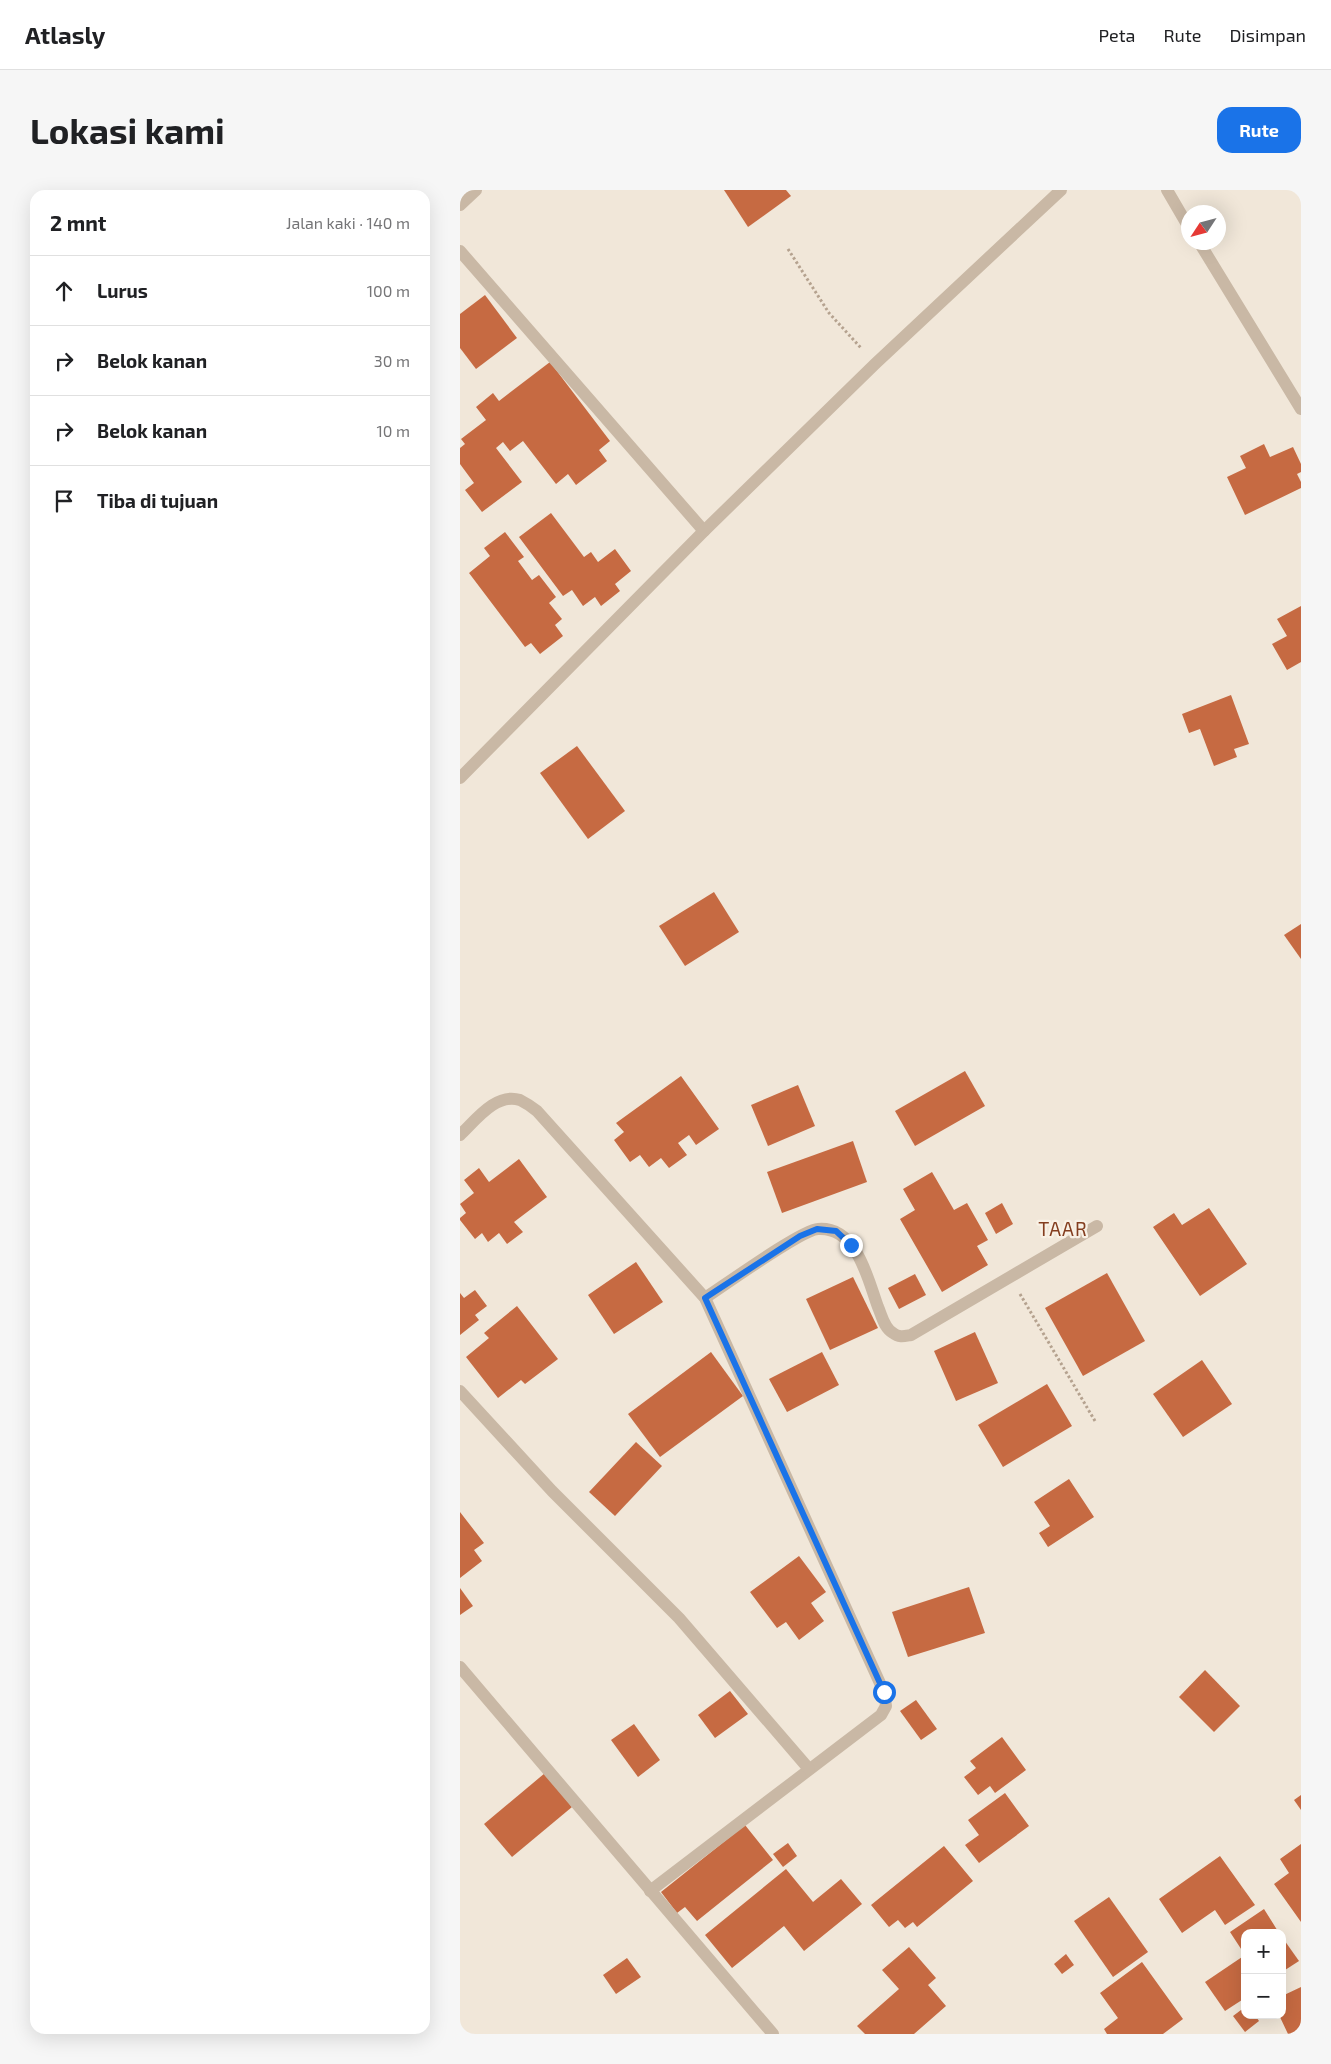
<!DOCTYPE html>
<html lang="id">
<meta charset="utf-8">
<style>
body{margin:0;font-family:"Exo 2",sans-serif;background:#f6f6f6;color:#202124}
.controls{position:absolute;right:15px;bottom:15px;display:grid;overflow:hidden;border-radius:10px;box-shadow:0 5px 20px #0002}
.controls button{width:45px;height:45px;display:grid;place-items:center;padding:0;border:0;border-bottom:1px solid #e0e0e0;background:#fff;color:#202124;font:25px sans-serif}
.compass{position:absolute;left:721px;top:15px;width:45px;height:45px;border-radius:50%;background:#fff;box-shadow:0 5px 20px #0002;rotate:234deg}
.stop{position:absolute;width:15px;height:15px;margin:-11px;border:4px solid #1a73e8;border-radius:50%;background:#fff}
.stop.end{background:#1a73e8;border-color:#fff;box-shadow:0 1px 5px #0008}
.list{margin:0;padding:0;list-style:none}
h2{display:flex;justify-content:space-between;align-items:center;height:65px;margin:0;padding:0 20px;font-size:21px}
h2 small{font-size:16px;font-weight:400;color:#757577}
.list li{display:grid;grid-template-columns:32px 1fr auto;gap:15px;align-items:center;box-sizing:border-box;height:70px;padding:0 20px;border-top:1px solid #e0e0e0}
.list b{display:block;font-size:19px;white-space:nowrap}
.list em{font-size:16px;font-style:normal;color:#757577}
.icon{flex:none;width:28px;height:28px;fill:none;stroke:currentColor;stroke-width:2;stroke-linecap:round;stroke-linejoin:round}
.map{position:relative;flex:none;width:841px;height:1844px;overflow:hidden;border-radius:15px}
header{display:flex;align-items:center;gap:30px;box-sizing:border-box;height:70px;padding:0 25px;background:#fff;border-bottom:1px solid #e0e0e0}
header strong{font-size:24px}
nav{display:flex;gap:28px;margin-inline-start:auto;font-size:18px}
.intro{display:flex;align-items:center;justify-content:space-between;box-sizing:border-box;height:120px;padding:0 30px}
h1{margin:0;font-size:35px}
.button{padding:12px 22px;border-radius:15px;background:#1a73e8;color:#fff;font-size:18px;font-weight:700}
main{display:flex;gap:30px;padding:0 30px}
aside{flex:1;background:#fff;border-radius:15px;box-shadow:0 5px 20px #0002}
.map>svg:first-child{display:block}
</style>
<header>
<strong>Atlasly</strong>
<nav><a>Peta</a><a>Rute</a><a>Disimpan</a></nav>
</header>
<div class="intro"><h1>Lokasi kami</h1><a class="button">Rute</a></div>
<main>
<aside>
<h2>2 mnt<small>Jalan kaki · 140 m</small></h2>
<ul class="list">
<li><svg class="icon" aria-label="ahead" viewBox="0 0 24 24"><path d="M12 20V5M6 11l6-6 6 6"/></svg><div><b>Lurus</b></div><em>100 m</em></li>
<li><svg class="icon" aria-label="right" viewBox="0 0 24 24"><path d="M7 20v-9h11M14 6l5 5-5 5"/></svg><div><b>Belok kanan</b></div><em>30 m</em></li>
<li><svg class="icon" aria-label="right" viewBox="0 0 24 24"><path d="M7 20v-9h11M14 6l5 5-5 5"/></svg><div><b>Belok kanan</b></div><em>10 m</em></li>
<li><svg class="icon" aria-label="arrive" viewBox="0 0 24 24"><path d="M6 21V4h12l-3 4 3 4H6"/></svg><div><b>Tiba di tujuan</b></div></li>
</ul>
</aside>
<div class="map">
<svg width="841" height="1844" viewBox="0 0 841 1844">
<rect width="100%" height="100%" fill="#f1e7d9"/>
<g fill="#c66a42">
<path d="M264,0H326L331,6L288,37Z"/>
<path d="M25,105L57,148L16,179L0,158V124Z"/>
<path d="M90,172L150,251L139,260L147,271L116,295L108,284L96,294L63,251L50,261L43,252L36,258L62,292L22,322L5,300L14,293L0,274V258L5,254L1,249L26,230L16,217L33,203L39,211Z"/>
<path d="M804,254L810,267L833,257L841,274V282L837,284L841,292V298L785,325L767,287L786,278L780,266Z"/>
<path d="M91,323L124,367L131,362L138,372L155,359L171,381L155,394L160,401L141,416L135,407L123,416L112,400L103,406L59,347Z"/>
<path d="M45,342L64,367L58,371L72,390L79,385L96,407L89,413L102,429L95,435L103,446L80,464L71,453L65,457L9,383L30,366L24,358Z"/>
<path d="M841,416V472L827,480L812,454L827,446L817,429Z"/>
<path d="M771,505L789,554L774,559L777,567L754,576L740,539L729,543L722,524Z"/>
<path d="M117,556L165,621L128,649L80,583Z"/>
<path d="M254,702L279,742L225,776L199,736Z"/>
<path d="M841,734V769L824,745Z"/>
<path d="M505,881L525,916L455,956L435,921Z"/>
<path d="M221,886L259,939L236,955L229,945L218,953L227,965L209,978L201,968L189,977L180,965L170,972L154,950L164,942L156,933Z"/>
<path d="M338,895L355,936L308,956L291,915Z"/>
<path d="M393,951L407,992L322,1023L307,982Z"/>
<path d="M59,969L87,1007L54,1032L63,1042L47,1054L39,1043L28,1052L22,1043L15,1049L0,1030V1028L6,1023L0,1014L14,1003L4,990L19,978L29,992Z"/>
<path d="M472,982L494,1020L507,1013L528,1050L517,1056L528,1075L482,1102L440,1029L455,1020L443,999Z"/>
<path d="M542,1013L553,1034L536,1044L525,1023Z"/>
<path d="M749,1018L787,1074L740,1106L693,1037L714,1023L722,1035Z"/>
<path d="M176,1072L203,1112L154,1144L128,1105Z"/>
<path d="M647,1083L685,1151L623,1186L585,1118Z"/>
<path d="M455,1084L466,1105L439,1119L428,1098Z"/>
<path d="M393,1087L418,1138L370,1160L346,1109Z"/>
<path d="M15,1100L27,1116L15,1125L19,1130L0,1145V1103L4,1108Z"/>
<path d="M57,1116L98,1169L65,1194L61,1190L38,1208L6,1167L29,1148L24,1143Z"/>
<path d="M515,1142L538,1193L496,1211L474,1161Z"/>
<path d="M251,1162L283,1206L200,1267L168,1224Z"/>
<path d="M362,1162L379,1195L327,1222L309,1189Z"/>
<path d="M742,1170L772,1214L723,1247L693,1204Z"/>
<path d="M587,1194L612,1236L543,1277L518,1235Z"/>
<path d="M176,1252L202,1276L155,1326L129,1302Z"/>
<path d="M609,1289L634,1327L588,1357L579,1343L590,1336L574,1312Z"/>
<path d="M0,1322L24,1353L14,1360L22,1371L0,1388Z"/>
<path d="M339,1366L366,1402L351,1413L364,1431L339,1450L326,1432L317,1438L290,1402Z"/>
<path d="M509,1397L525,1443L448,1467L432,1422Z"/>
<path d="M0,1398L13,1416L0,1425Z"/>
<path d="M745,1480L780,1516L754,1542L719,1507Z"/>
<path d="M270,1501L288,1524L255,1548L238,1525Z"/>
<path d="M456,1510L477,1539L461,1550L440,1521Z"/>
<path d="M174,1534L200,1570L178,1587L151,1550Z"/>
<path d="M542,1547L566,1580L535,1603L530,1596L518,1605L504,1587L516,1578L510,1571Z"/>
<path d="M85,1583L112,1617L52,1667L24,1634Z"/>
<path d="M545,1603L569,1636L519,1673L505,1655L519,1645L508,1630Z"/>
<path d="M841,1605V1620L834,1610Z"/>
<path d="M285,1635L313,1670L237,1731L225,1717L217,1723L201,1702Z"/>
<path d="M328,1653L337,1666L323,1677L313,1664Z"/>
<path d="M841,1654V1732L814,1694L829,1683L820,1669Z"/>
<path d="M484,1656L513,1691L457,1737L453,1732L445,1738L438,1730L429,1737L411,1715Z"/>
<path d="M760,1666L795,1715L765,1735L755,1720L722,1743L699,1709Z"/>
<path d="M326,1679L353,1712L381,1689L402,1714L344,1761L324,1736L272,1778L245,1745Z"/>
<path d="M649,1707L688,1762L653,1787L614,1731Z"/>
<path d="M804,1719L819,1743H785V1765L770,1742Z"/>
<path d="M822,1747L839,1771L822,1782Z"/>
<path d="M449,1757L476,1788L468,1795L486,1816L454,1844H405L397,1836L439,1799L422,1780Z"/>
<path d="M606,1764L614,1775L602,1784L594,1774Z"/>
<path d="M785,1765V1808L765,1821L745,1792Z"/>
<path d="M167,1768L181,1787L156,1804L143,1785Z"/>
<path d="M682,1772L723,1829L703,1844H647L644,1839L658,1828L640,1803Z"/>
<path d="M841,1797V1844H828L819,1825H822V1806Z"/>
<path d="M785,1817V1825H795L799,1831L785,1842L773,1826Z"/>
</g>
<g fill="none" stroke-linecap="round" stroke-linejoin="round">
<g stroke="#b5a28f" stroke-width="3" stroke-dasharray="2.5 2.5" stroke-linecap="butt">
<path d="M328,59L369,123L401,158"/>
<path d="M560,1104L635,1231"/>
</g>
<g stroke="#c9b8a5" stroke-width="12">
<path d="M707,0L728,36"/>
<path d="M0,15L16,0"/>
<path d="M739,52L841,219"/>
<path d="M0,61L244,341"/>
<path d="M0,588L244,341L415,174L601,0"/>
<path d="M0,945C15,931 36,902 60,910C66,913 72,917 77,921L245,1108L424,1502L426,1516L421,1525L190,1701"/>
<path d="M245,1108C265,1095 341,1040 358,1039C397,1036 408,1090 418,1117C422,1126 424,1138 433,1143C439,1148 445,1146 451,1145L637,1036"/>
<path d="M0,1201L92,1301L219,1428L349,1579"/>
<path d="M0,1477L313,1844"/>
</g>
</g>
<g fill="none" stroke-linecap="round" stroke-linejoin="round">
<path stroke="#1a73e8" stroke-width="6" d="M391,1055L376,1041L357,1039L340,1046L245,1108L424,1502"/>
</g>
<g text-anchor="middle" dominant-baseline="central" stroke-width="4.5" stroke-linejoin="round" paint-order="stroke">
<g font-size="19" letter-spacing="1" fill="#843e1f" stroke="#f9f1e5">
<text x="603" y="1038">TAAR</text>
</g>
</g>
</svg>
<div class="controls">
<button>+</button>
<button>−</button>
</div>
<svg class="compass" viewBox="-18 -18 36 36"><path d="M0-13l5 13h-10z" fill="#e53935"/><path d="M0 13l5-13h-10z" fill="#757577"/></svg>
<div class="stop" style="left:424px;top:1502px"></div>
<div class="stop end" style="left:391px;top:1055px"></div>
</div>
</main>
